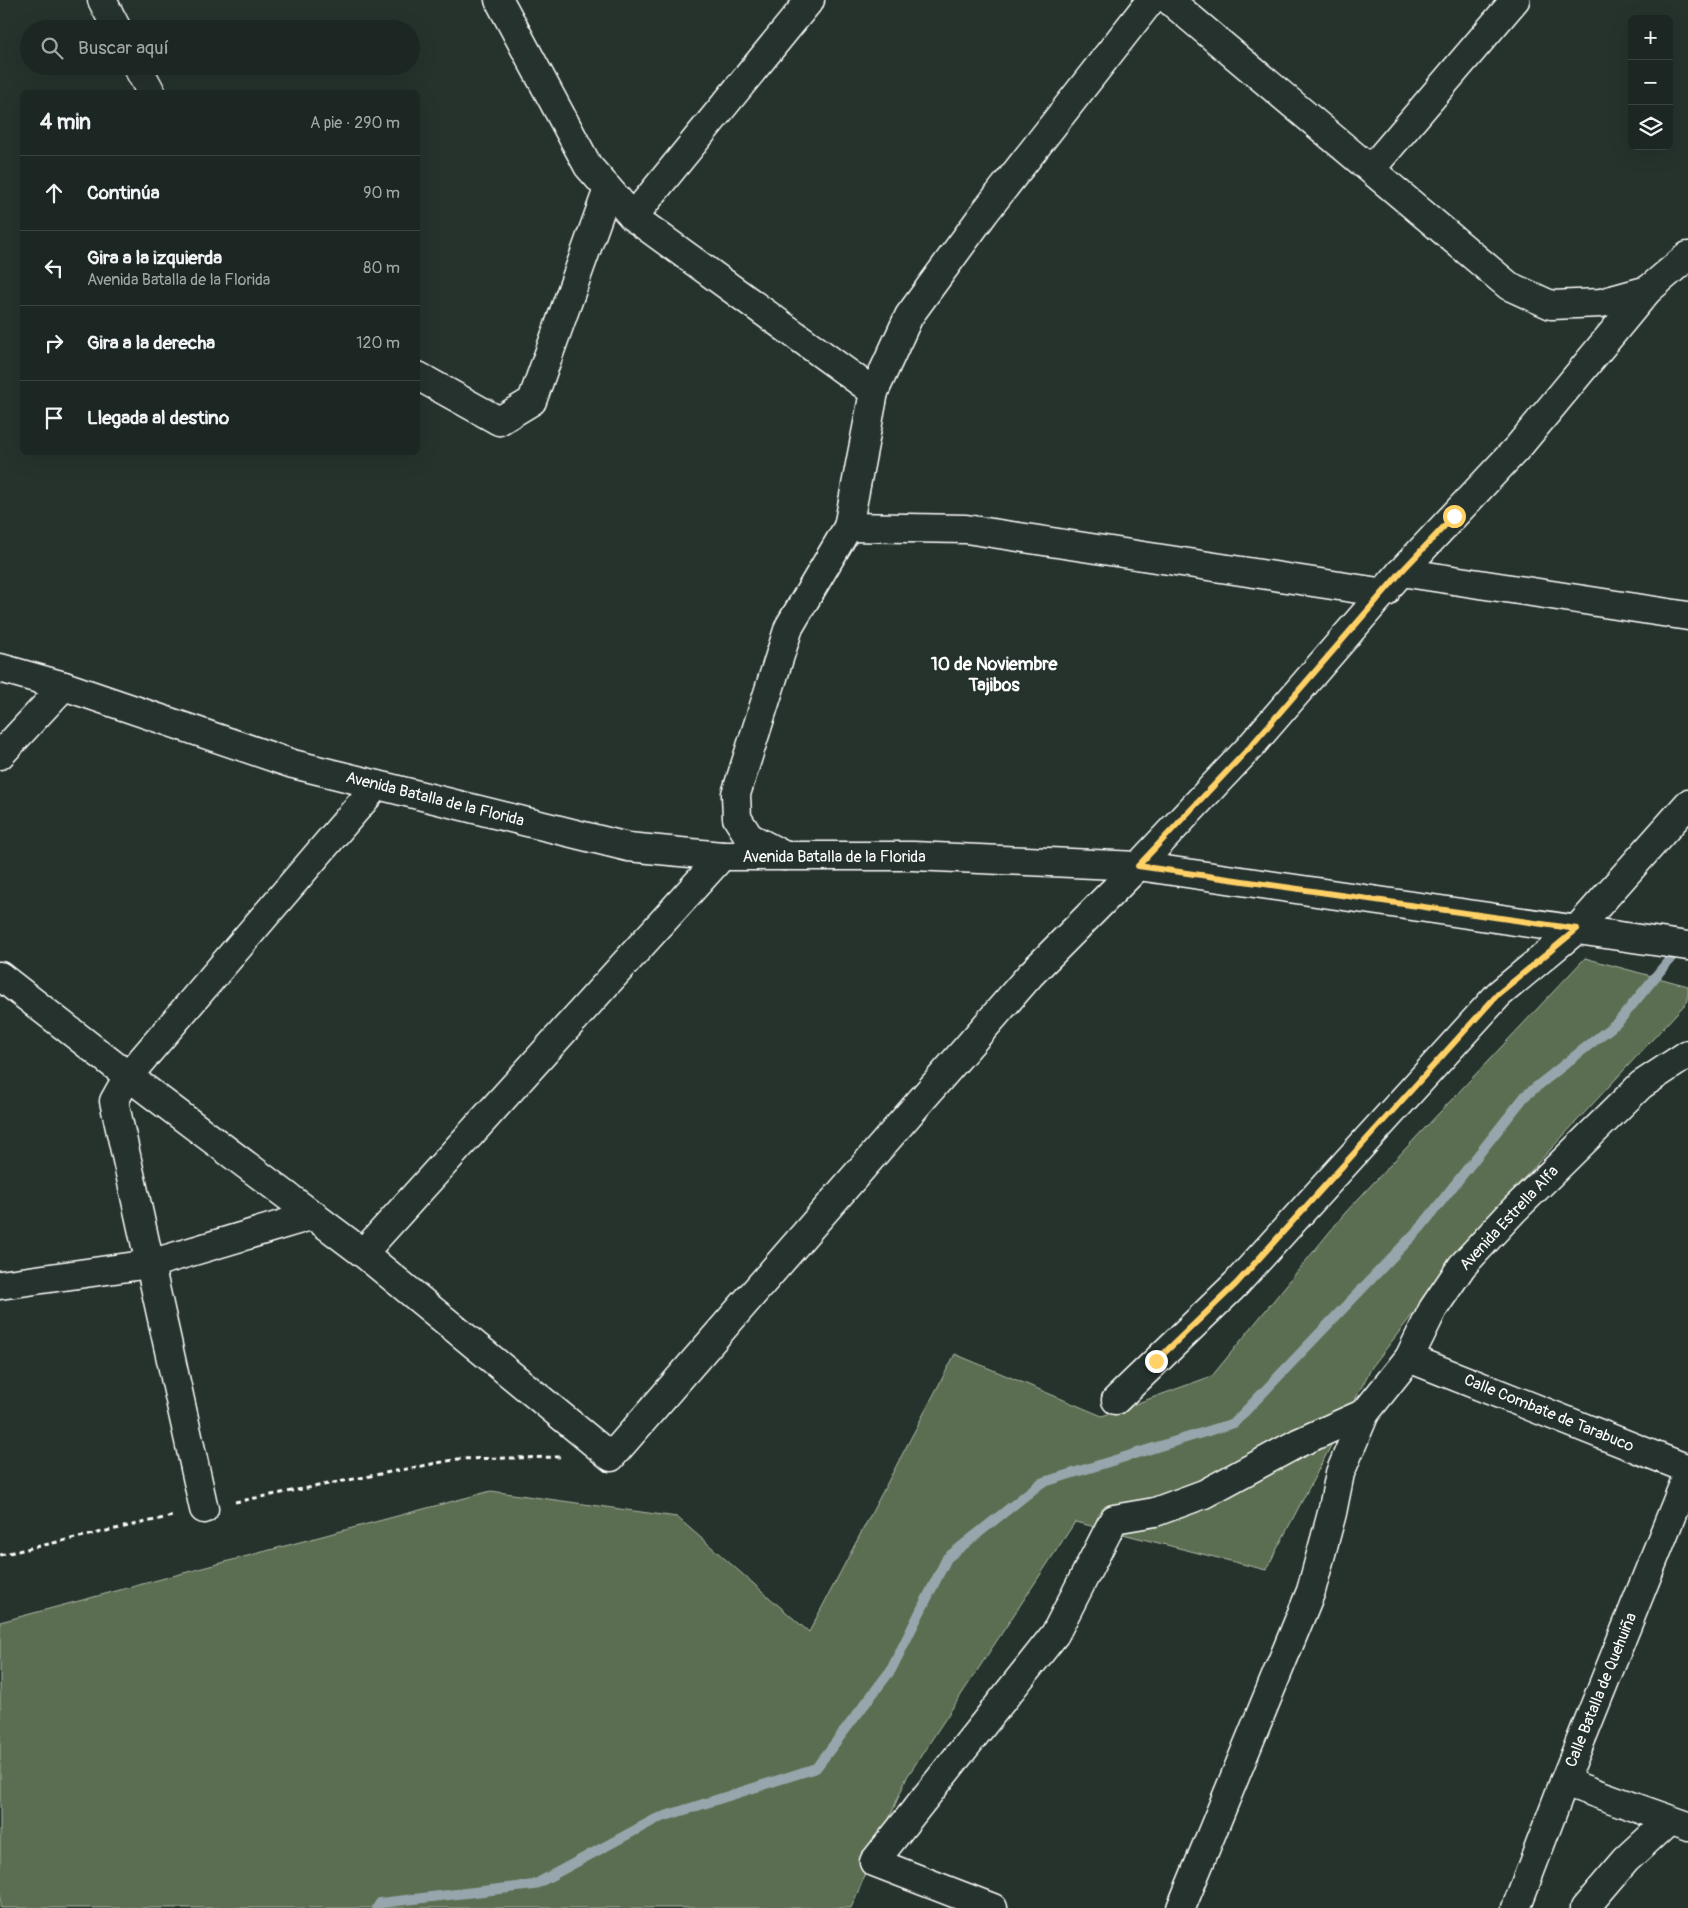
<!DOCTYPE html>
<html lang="es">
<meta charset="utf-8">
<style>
body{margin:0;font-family:Pangolin,sans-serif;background:#29322f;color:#f1f3f6}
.controls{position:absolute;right:15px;top:15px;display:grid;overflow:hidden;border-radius:8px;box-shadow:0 5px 20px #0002}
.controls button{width:45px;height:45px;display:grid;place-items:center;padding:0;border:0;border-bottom:1px solid #3a4340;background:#1c2622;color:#f1f3f6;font:25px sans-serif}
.stop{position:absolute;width:15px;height:15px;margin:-11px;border:4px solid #ffd166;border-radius:50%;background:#fff}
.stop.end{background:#ffd166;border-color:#fff;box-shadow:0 1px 5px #0008}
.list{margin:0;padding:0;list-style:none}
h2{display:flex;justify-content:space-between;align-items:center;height:65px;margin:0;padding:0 20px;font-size:21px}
h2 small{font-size:16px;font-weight:400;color:#a0a5a5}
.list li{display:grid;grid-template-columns:32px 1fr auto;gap:15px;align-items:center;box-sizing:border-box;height:75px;padding:0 20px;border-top:1px solid #3a4340}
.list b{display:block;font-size:19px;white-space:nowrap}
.list p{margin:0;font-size:16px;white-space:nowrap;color:#a0a5a5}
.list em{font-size:16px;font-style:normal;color:#a0a5a5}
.icon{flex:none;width:28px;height:28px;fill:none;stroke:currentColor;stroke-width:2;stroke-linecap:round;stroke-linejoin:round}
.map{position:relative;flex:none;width:1688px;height:1908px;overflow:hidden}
.search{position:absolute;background:#1c2622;box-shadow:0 5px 20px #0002;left:20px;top:20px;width:400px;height:55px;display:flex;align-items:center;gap:12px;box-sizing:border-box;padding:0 18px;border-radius:28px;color:#a0a5a5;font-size:19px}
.panel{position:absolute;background:#1c2622;box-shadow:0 5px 20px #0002;left:20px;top:90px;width:400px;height:365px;border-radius:8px}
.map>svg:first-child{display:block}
</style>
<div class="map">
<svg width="1688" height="1908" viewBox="0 0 1688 1908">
<rect width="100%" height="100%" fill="#26332d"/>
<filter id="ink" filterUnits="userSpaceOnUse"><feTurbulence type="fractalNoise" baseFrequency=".02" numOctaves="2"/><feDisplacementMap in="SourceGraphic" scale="10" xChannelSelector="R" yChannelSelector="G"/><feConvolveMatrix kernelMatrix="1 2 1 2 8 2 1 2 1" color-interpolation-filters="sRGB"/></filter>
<g filter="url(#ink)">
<path fill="#5c6e51" stroke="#aeb6a8" d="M1585,958L1688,986V1001L1487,1218L1372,1367L1266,1570L1075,1522L907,1777L851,1908H0V1622L491,1491L677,1517L809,1632L955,1354L1102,1416L1212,1376L1345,1213Z"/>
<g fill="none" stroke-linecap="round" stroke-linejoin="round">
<path stroke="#97a6ad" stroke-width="10" d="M377,1908L380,1903L534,1885L656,1819L816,1768L891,1670L947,1558L1041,1483L1234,1423L1421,1227L1525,1096L1619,1021L1679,948"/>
<defs>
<g id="minor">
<path d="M102,0L117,29"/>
<path d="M499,0L588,166L633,217L874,392"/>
<path d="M1169,0L1509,286L1551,305L1601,303L1648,290"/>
<path d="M137,66L151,92"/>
<path d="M1371,169L1515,0"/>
<path d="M633,217L810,0"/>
<path d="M418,376L499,421L532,401L608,189"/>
<path d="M848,527L966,529L1385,593"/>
<path d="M1401,572L1688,616"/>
<path d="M0,755L64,686"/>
<path d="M785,856L749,837L737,818L736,794L789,627L848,527L874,392L909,316L985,212L1151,0"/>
<path d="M0,976L128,1076L363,1253L611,1457L1030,975L1138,866L1250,747L1401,572L1519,446L1648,290L1688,256"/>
<path d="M363,1253L722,856"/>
<path d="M0,1285L150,1264L314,1215"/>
<path d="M1409,1358L1688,1469"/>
<path d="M1116,1400L1236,1284L1499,994L1577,929L1688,804"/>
<path d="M204,1509L114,1101L128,1076L377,785"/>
<path d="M1564,1782L1688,1826"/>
<path d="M993,1908L874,1862L1055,1634L1114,1519L1155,1512L1204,1494L1298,1443L1365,1413"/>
<path d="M1181,1908L1311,1591L1332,1513L1340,1473L1365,1413L1409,1358L1433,1309L1462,1266L1514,1210L1641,1085L1688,1054"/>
<path d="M1516,1908L1564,1782L1688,1474"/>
<path d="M1585,1908L1626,1860L1668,1821"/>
</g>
<path id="tertiary" d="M0,668L64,686L293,764L628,847L722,856H913L1138,866L1688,946"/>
</defs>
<use href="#minor" stroke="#fff" stroke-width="31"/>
<use href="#tertiary" stroke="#fff" stroke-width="31"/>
<g stroke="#fff" stroke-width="3" stroke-dasharray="5 4" stroke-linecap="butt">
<path d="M235,1502L458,1459L560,1457"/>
<path d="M0,1555L173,1516"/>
</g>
<use href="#minor" stroke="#26332d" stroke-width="28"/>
<use href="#tertiary" stroke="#26332d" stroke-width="28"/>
</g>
</g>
<g fill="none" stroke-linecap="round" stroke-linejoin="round" filter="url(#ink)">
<path stroke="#ffd166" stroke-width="6" d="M1156,1361L1236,1284L1498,994L1577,929L1138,866L1250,747L1401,572L1454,516"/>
</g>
<g text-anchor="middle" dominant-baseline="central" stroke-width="4" stroke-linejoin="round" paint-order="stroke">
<g font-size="16" fill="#fff" stroke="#26332d">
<text transform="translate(435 799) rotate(14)">Avenida Batalla de la Florida</text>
<text x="834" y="857">Avenida Batalla de la Florida</text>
<text transform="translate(1509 1218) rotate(-47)">Avenida Estrella Alfa</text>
<text transform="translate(1549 1413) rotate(22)">Calle Combate de Tarabuco</text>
<text transform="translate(1601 1690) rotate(-68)">Calle Batalla de Quehuiña</text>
</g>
<g font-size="18" font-weight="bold" fill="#fff" stroke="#26332d">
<text x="994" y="664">10 de Noviembre<tspan x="994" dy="21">Tajibos</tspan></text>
</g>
</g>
</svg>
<div class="controls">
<button>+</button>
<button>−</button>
<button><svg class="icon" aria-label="layers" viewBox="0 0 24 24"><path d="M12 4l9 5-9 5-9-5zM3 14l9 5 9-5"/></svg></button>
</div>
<div class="stop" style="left:1454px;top:516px"></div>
<div class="stop end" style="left:1156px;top:1361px"></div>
<div class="search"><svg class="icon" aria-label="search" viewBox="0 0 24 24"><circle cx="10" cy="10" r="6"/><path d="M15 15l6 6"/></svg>Buscar aquí</div>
<section class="panel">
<h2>4 min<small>A pie · 290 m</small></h2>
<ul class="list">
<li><svg class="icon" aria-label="ahead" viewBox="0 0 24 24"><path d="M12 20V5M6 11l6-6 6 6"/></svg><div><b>Continúa</b></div><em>90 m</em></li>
<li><svg class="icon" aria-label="left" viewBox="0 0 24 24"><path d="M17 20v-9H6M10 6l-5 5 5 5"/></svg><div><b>Gira a la izquierda</b><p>Avenida Batalla de la Florida</p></div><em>80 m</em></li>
<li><svg class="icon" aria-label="right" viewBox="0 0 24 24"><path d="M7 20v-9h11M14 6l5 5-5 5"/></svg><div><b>Gira a la derecha</b></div><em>120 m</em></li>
<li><svg class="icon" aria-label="arrive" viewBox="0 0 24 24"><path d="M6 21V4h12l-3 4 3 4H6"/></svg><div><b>Llegada al destino</b></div></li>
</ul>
</section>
</div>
